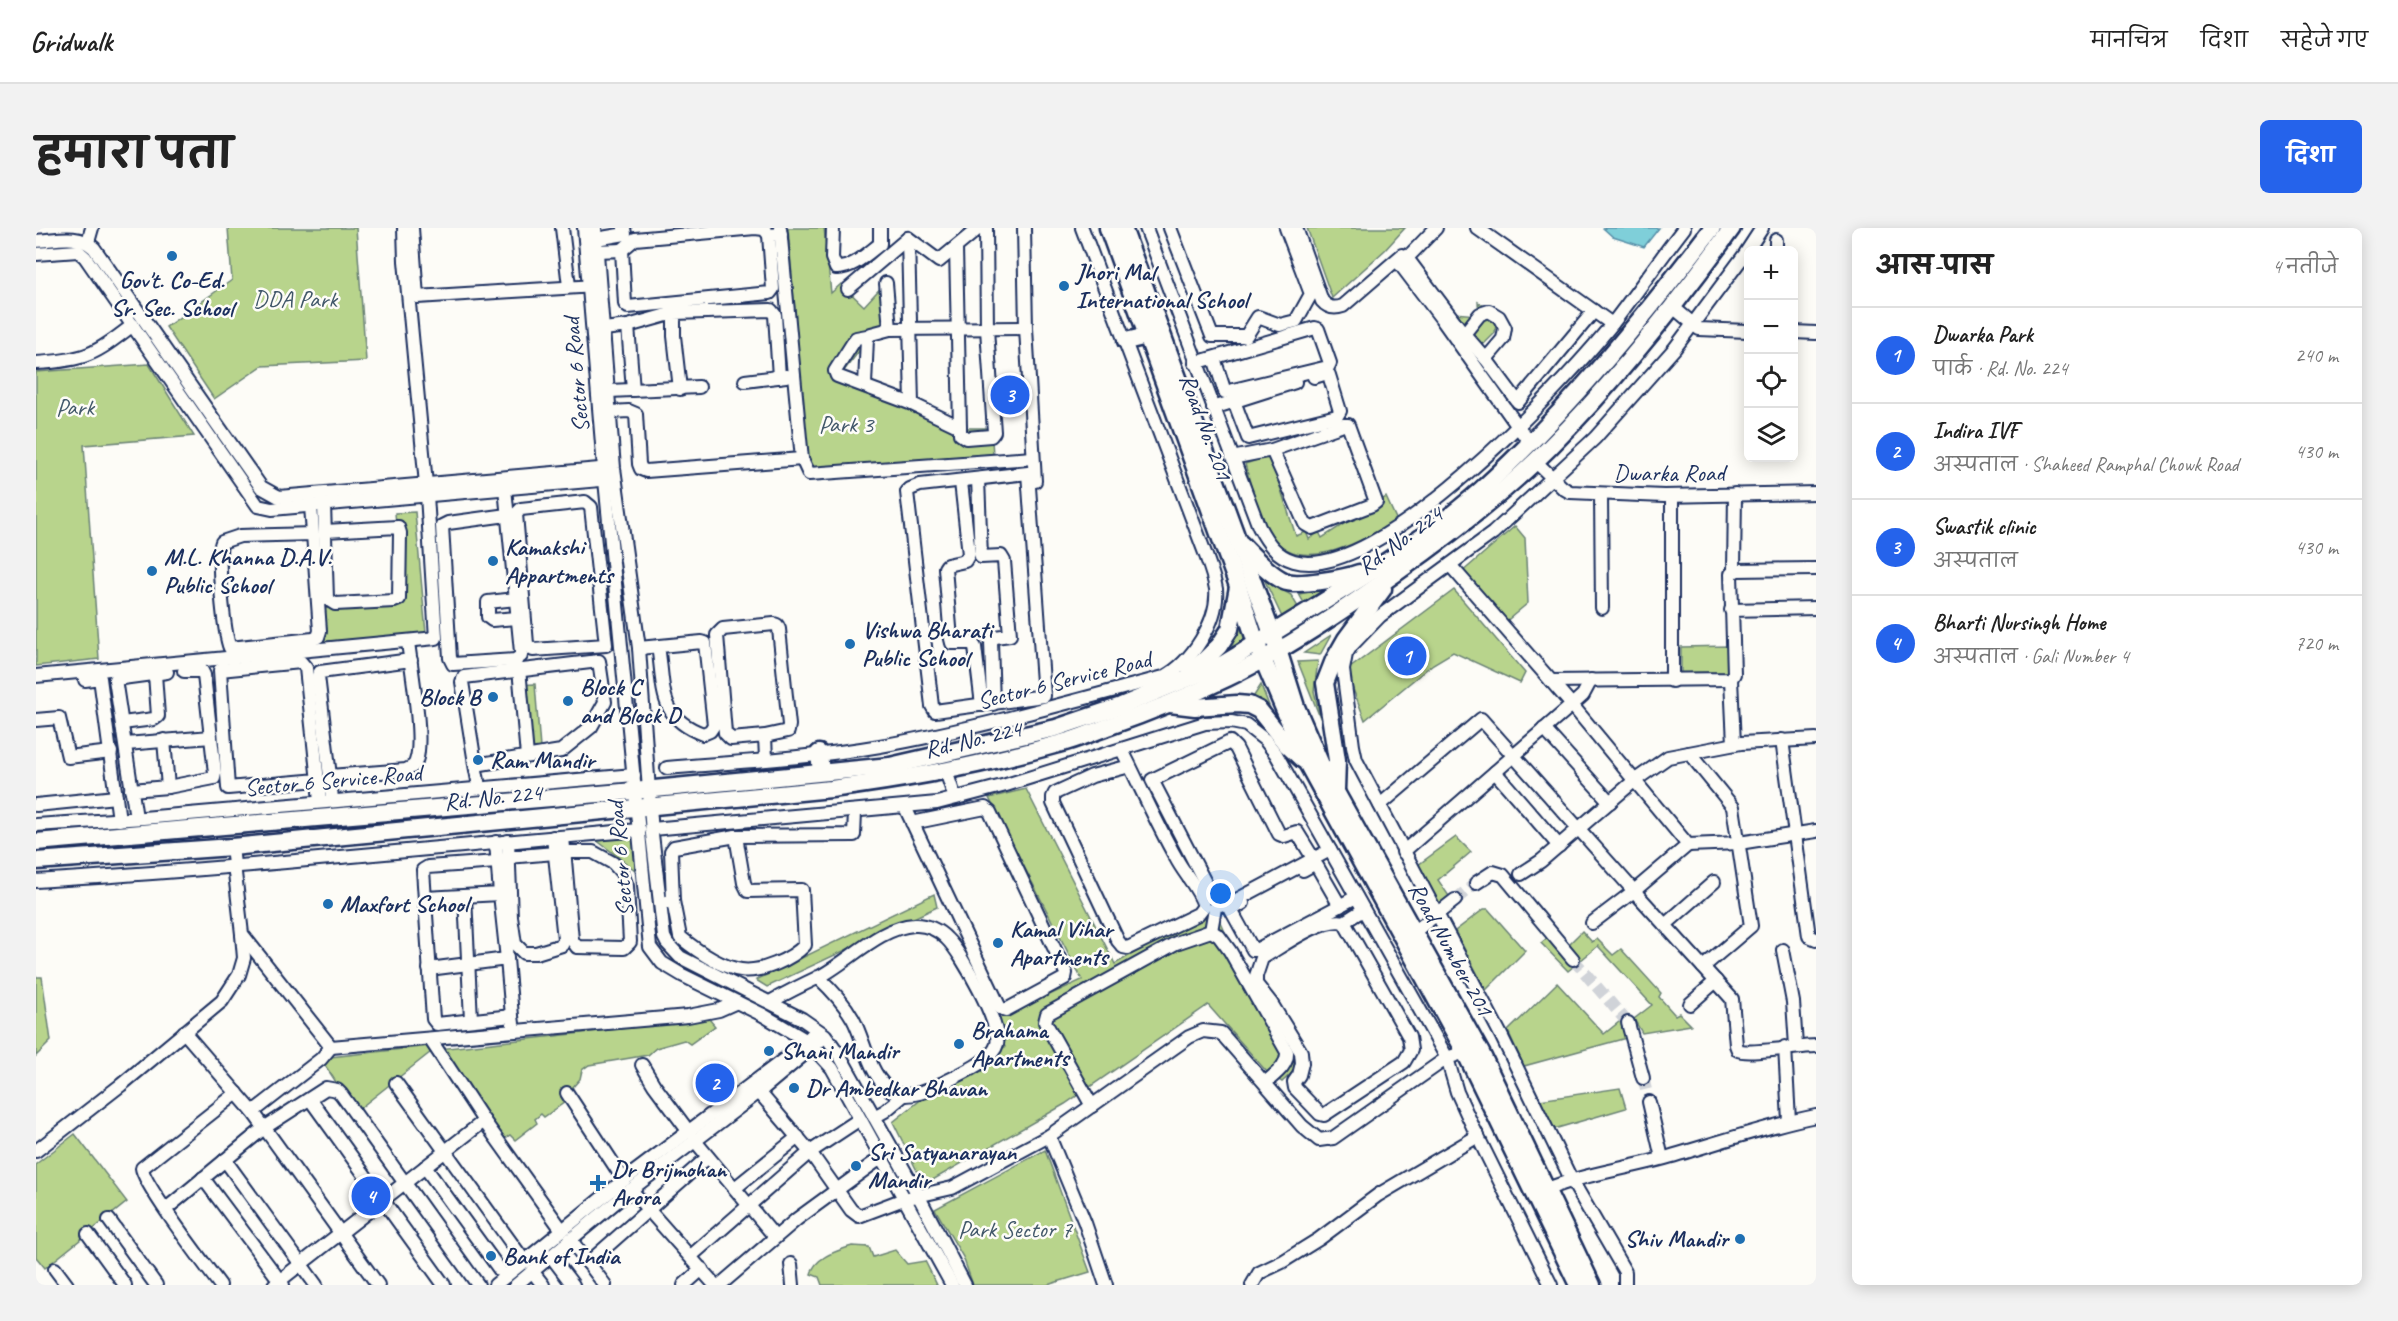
<!DOCTYPE html>
<html lang="hi">
<meta charset="utf-8">
<style>
body{margin:0;font-family:Caveat,"Playpen Sans Deva",sans-serif;background:#f2f2f2;color:#222}
.controls{position:absolute;right:18px;top:18px;display:grid;overflow:hidden;border-radius:9px;box-shadow:0 3px 15px #0003}
.controls button{width:54px;height:54px;display:grid;place-items:center;padding:0;border:0;border-bottom:2px solid #e0e0e0;background:#fff;color:#222;font:30px sans-serif}
.you{position:absolute;left:1185px;top:666px;width:21px;height:21px;margin:-15px;border:4px solid #fff;border-radius:50%;background:#1a73e8;box-shadow:0 0 0 9px #1a73e833}
.badge{display:grid;place-items:center;width:39px;height:39px;border-radius:50%;background:#2563eb;color:#fff;font-size:20px;font-weight:700}
.pin{position:absolute;translate:-50% -50%;border:3px solid #fff;box-shadow:0 2px 6px #0006}
.list{margin:0;padding:0;list-style:none}
h2{display:flex;justify-content:space-between;align-items:center;height:78px;margin:0;padding:0 24px;font-size:26px}
h2 small{font-size:20px;font-weight:400;color:#767676}
.list li{display:grid;grid-template-columns:39px 1fr auto;gap:18px;align-items:center;box-sizing:border-box;height:96px;padding:0 24px;border-top:2px solid #e0e0e0}
.list b{display:block;font-size:22px;white-space:nowrap}
.list p{margin:0;font-size:20px;white-space:nowrap;color:#767676}
.list em{font-size:20px;font-style:normal;color:#767676}
.icon{flex:none;width:33px;height:33px;fill:none;stroke:currentColor;stroke-width:2;stroke-linecap:round;stroke-linejoin:round}
.map{position:relative;flex:none;width:1780px;height:1057px;overflow:hidden;border-radius:9px}
header{display:flex;align-items:center;gap:36px;box-sizing:border-box;height:84px;padding:0 30px;background:#fff;border-bottom:2px solid #e0e0e0}
header strong{font-size:28px}
nav{display:flex;gap:33px;margin-inline-start:auto;font-size:21px}
.intro{display:flex;align-items:center;justify-content:space-between;box-sizing:border-box;height:144px;padding:0 36px}
h1{margin:0;font-size:42px}
.button{padding:15px 27px;border-radius:9px;background:#2563eb;color:#fff;font-size:21px;font-weight:700}
main{display:flex;gap:36px;padding:0 36px}
aside{flex:1;background:#fff;border-radius:9px;box-shadow:0 3px 15px #0003}
.map>svg:first-child{display:block}
</style>
<header>
<strong>Gridwalk</strong>
<nav><a>मानचित्र</a><a>दिशा</a><a>सहेजे गए</a></nav>
</header>
<div class="intro"><h1>हमारा पता</h1><a class="button">दिशा</a></div>
<main>
<div class="map">
<svg width="1780" height="1057" viewBox="0 0 1780 1057">
<rect width="100%" height="100%" fill="#fdfcf7"/>
<filter id="ink" filterUnits="userSpaceOnUse"><feTurbulence type="fractalNoise" baseFrequency=".0167" numOctaves="2"/><feDisplacementMap in="SourceGraphic" scale="12" xChannelSelector="R" yChannelSelector="G"/><feConvolveMatrix kernelMatrix="1 2 1 2 8 2 1 2 1" color-interpolation-filters="sRGB"/></filter>
<g filter="url(#ink)">
<g fill="#b8d48c" stroke="#6a8275" stroke-width="1.5">
<path d="M192,0H320L330,133L226,138L178,171L130,99L196,52Z"/>
<path d="M752,0H788L795,65L805,56L828,78L851,53V98L830,114L804,148L928,200H955L957,226L772,240Z"/>
<path d="M1271,0H1369L1349,22L1296,70Z"/>
<path d="M1442,74L1450,79L1460,93L1459,105L1438,126L1419,85L1441,87L1443,85Z"/>
<path d="M113,136L158,208L48,217L63,431L0,438V144Z"/>
<path d="M1234,228L1260,308L1270,304L1273,311L1283,304L1286,310L1350,269L1361,293C1327,311 1267,349 1236,309C1221,289 1216,260 1209,236Z"/>
<path d="M379,284L390,405L284,414L281,381L367,374L359,285Z"/>
<path d="M1479,298L1489,310L1492,375L1467,396L1425,345Z"/>
<path d="M1228,351L1255,367L1262,379L1246,389Z"/>
<path d="M1294,360L1268,375L1263,366Z"/>
<path d="M1418,362L1489,445L1484,455L1417,424L1397,436L1329,492L1310,443Z"/>
<path d="M1206,391L1212,412L1195,421Z"/>
<path d="M1295,407L1284,427L1268,425Z"/>
<path d="M1694,418L1695,448L1645,450V419Z"/>
<path d="M1282,433L1278,463L1285,492L1262,434Z"/>
<path d="M499,456L504,520L486,522L480,457Z"/>
<path d="M1225,457L1237,488L1216,471Z"/>
<path d="M990,561L1079,736L1178,679L1204,738L1261,840L1246,854L1231,844L1172,777L1029,876L888,957L857,894L916,847L969,819L957,793L1046,752L953,570Z"/>
<path d="M598,608L599,642L559,611Z"/>
<path d="M1420,609L1435,624L1402,652L1415,671L1405,679L1382,637Z"/>
<path d="M898,666L901,679L731,759L720,752Z"/>
<path d="M1448,681H1452L1489,723L1450,762L1419,703Z"/>
<path d="M1546,703L1556,714L1561,711L1577,727L1585,721L1625,765L1623,769L1639,787L1643,785L1655,797L1606,805L1598,791L1616,777L1562,718L1532,743L1505,715L1516,706L1530,719Z"/>
<path d="M0,749H6L15,813L0,828Z"/>
<path d="M1521,755L1568,806L1588,790L1594,809L1488,838L1472,803Z"/>
<path d="M673,791L679,798L654,816L648,812L620,820L612,827L553,837L546,842L544,851L536,860L527,861L532,872L508,889L505,886L499,891L501,895L479,912L474,907L464,914L402,821Z"/>
<path d="M394,818L395,824L319,884C307,868 299,850 287,835L294,829Z"/>
<path d="M1584,860L1590,880L1518,901L1503,872Z"/>
<path d="M39,906L91,974L9,1040L0,1029V936Z"/>
<path d="M1009,922L1054,1044L1011,1057H937L927,1029L899,981Z"/>
<path d="M816,1018L833,1019L837,1029L859,1022L871,1036L889,1033L901,1057H786L783,1049L775,1046C779,1029 801,1023 816,1018Z"/>
</g>
<path fill="#7fcfd9" stroke="#578fa8" stroke-width="1.5" d="M1567,0H1623L1608,19L1577,9Z"/>
<g fill="none" stroke-linecap="round" stroke-linejoin="round">
<g stroke="#d0d3d8" stroke-width="12" stroke-dasharray="12 6" stroke-linecap="butt">
<path d="M1419,672L1440,655"/>
<path d="M1537,731L1592,795"/>
<path d="M1607,850L1613,874"/>
</g>
<defs>
<g id="minor">
<path d="M376,0L381,69L560,58"/>
<path d="M526,0L533,58"/>
<path d="M548,0L569,252L614,719L626,735L646,747L727,787L771,813L796,840L916,1057"/>
<path d="M559,0L578,240L603,420L616,606L628,709L631,715L644,729L766,791L789,807L804,828L881,965L929,1057"/>
<path d="M744,0L766,231L773,246L997,230"/>
<path d="M797,0L796,30L800,40C816,41 832,25 844,16V0"/>
<path d="M988,0L990,100L999,253"/>
<path d="M1110,0L1223,299C1231,314 1240,328 1258,333C1341,357 1528,156 1577,95C1601,64 1624,31 1648,0"/>
<path d="M1134,0L1176,108H1210L1222,89L1244,97L1260,93L1275,66L1250,0"/>
<path d="M1260,0L1286,73C1292,80 1298,81 1307,78L1366,27"/>
<path d="M1400,0L1371,30L1428,106L1450,131L1482,174L1558,83"/>
<path d="M1441,0L1576,96"/>
<path d="M872,10L876,176"/>
<path d="M560,11L589,6L588,0"/>
<path d="M1740,12V22"/>
<path d="M0,13C20,12 43,5 58,20L225,259L243,269L575,240"/>
<path d="M52,14L56,0"/>
<path d="M586,22L599,11L719,0L728,1L733,7"/>
<path d="M561,23L586,22L589,76L592,79L734,65L737,61L733,7L745,6"/>
<path d="M0,26L42,23L49,29L222,278L236,281L576,251"/>
<path d="M1361,32L1405,90L1493,214"/>
<path d="M850,55L854,101"/>
<path d="M812,61L872,10L903,33L943,0"/>
<path d="M1637,79L1663,101L1712,103"/>
<path d="M592,98L638,85"/>
<path d="M568,101L592,98L597,162"/>
<path d="M1758,104L1780,105"/>
<path d="M1428,106L1444,86L1453,83L1463,89L1469,100L1467,111L1450,131"/>
<path d="M831,108L820,110L799,143L801,148L876,176L924,199L920,20"/>
<path d="M0,135C50,132 58,127 97,97"/>
<path d="M1159,135L1279,100L1282,101L1294,135L1292,139L1189,164L1178,130"/>
<path d="M709,153L750,148"/>
<path d="M829,157L831,110L835,106L854,101L990,100"/>
<path d="M644,161L638,108V85L735,82L739,87L743,149"/>
<path d="M573,163L663,159"/>
<path d="M1198,173L1212,210L1301,188L1304,183L1293,147L1288,146L1278,149"/>
<path d="M1177,180L1259,154"/>
<path d="M574,184L593,183L600,186L603,236L605,241L610,243L766,231"/>
<path d="M924,199V206L930,210L955,208L958,204L951,101L950,0"/>
<path d="M1196,230L1236,222L1307,197H1312L1340,274L1336,277L1276,300L1269,296L1236,222"/>
<path d="M1499,233L1527,260L1534,264L1628,268L1780,265"/>
<path d="M992,245L1008,468L899,483L896,478L871,264L874,261L884,257Z"/>
<path d="M942,251L945,329L965,328L968,333L974,407L959,409L955,413L957,476"/>
<path d="M925,254L933,326L929,333L911,337L909,340L915,411L916,415H936L939,419L946,477"/>
<path d="M469,260L485,424V428L479,432L417,436L414,430L406,298L412,295L471,287"/>
<path d="M1565,266L1566,380"/>
<path d="M549,274L555,279L570,417L497,422L491,416L480,286L485,281Z"/>
<path d="M288,276L291,371L299,376L358,373L363,371L364,305L362,299L289,303"/>
<path d="M275,278L284,403L282,409L277,411L194,420C188,406 180,326 186,314L204,308L277,306"/>
<path d="M1414,337L1536,477L1652,617L1598,663L1696,771L1700,817L1702,822C1711,827 1764,818 1780,818"/>
<path d="M1698,343L1699,266"/>
<path d="M480,371L452,374V389L456,392L482,390"/>
<path d="M1695,382L1780,380"/>
<path d="M372,414C375,439 388,512 380,533C379,538 374,540 370,542L294,548L282,448L284,444L375,432"/>
<path d="M603,420L666,414L669,415L678,497L674,503L667,506C621,489 629,460 622,418"/>
<path d="M483,441L491,528"/>
<path d="M0,448L400,410L391,267L369,33L368,0"/>
<path d="M1695,451L1698,516"/>
<path d="M49,452L64,450L83,592"/>
<path d="M1515,453L1695,451L1698,446L1695,346L1701,342L1780,341"/>
<path d="M1636,453V268"/>
<path d="M0,492L23,490L32,529L75,524"/>
<path d="M86,495L118,491L122,488L119,446"/>
<path d="M1508,501L1574,574"/>
<path d="M729,508L752,503L753,497L743,401L741,397L738,396L687,401L681,407L689,505L695,511L729,508L730,531"/>
<path d="M128,512L132,559"/>
<path d="M1746,512L1773,708L1780,711"/>
<path d="M90,516L175,509"/>
<path d="M1086,522L1094,538C1109,569 1123,600 1140,630C1148,646 1163,660 1168,678L1162,686L1092,720L1087,719L1082,713L1017,575V569L1019,565L1056,548L1094,538"/>
<path d="M1653,525L1697,579L1715,698L1667,739"/>
<path d="M439,537L525,523L555,499L569,474L563,433L428,449L426,454L438,529C439,540 442,550 443,560"/>
<path d="M631,540C702,534 774,530 844,518C940,501 1034,474 1128,449C1155,435 1183,393 1180,361C1178,349 1173,336 1169,325L1046,0"/>
<path d="M910,543L919,570"/>
<path d="M1459,544L1523,618"/>
<path d="M294,548L296,572"/>
<path d="M282,552L192,560L184,442L265,434L270,440L284,573"/>
<path d="M95,562L132,559L178,550L179,545L168,447L166,443H148"/>
<path d="M0,577L80,569"/>
<path d="M1344,577L1445,491L1598,663L1556,695"/>
<path d="M869,579L964,780L970,782L1029,750L1030,745L954,584L949,580L876,595"/>
<path d="M100,590L79,451L131,444"/>
<path d="M0,597L107,590L598,547"/>
<path d="M616,601L901,575L970,557L1169,495L1195,494L1210,497L1229,512L1240,526L1411,830L1421,864L1437,899L1515,1057"/>
<path d="M527,609L536,712L541,719L588,720L594,714L591,658L586,645L577,635L557,624H528"/>
<path d="M472,613L475,689L479,716L488,725H500L526,717L528,711L517,609"/>
<path d="M1652,617L1703,615L1780,603"/>
<path d="M196,619L206,706L295,819L652,788L683,782L701,774"/>
<path d="M1367,624L1536,477L1547,467L1555,452"/>
<path d="M472,629L519,625"/>
<path d="M1277,630L1261,604L1248,608L1243,606L1200,520L1194,514L1116,552L1175,666L1189,678L1294,622"/>
<path d="M461,634L392,639L387,642L397,791L401,796L476,788L478,803"/>
<path d="M1267,642L1276,637L1281,638L1304,678"/>
<path d="M1485,646L1505,633L1598,553L1632,529L1705,515L1780,511"/>
<path d="M0,653C202,641 402,619 604,602"/>
<path d="M1440,655L1457,644L1467,647L1537,731"/>
<path d="M464,666L471,731"/>
<path d="M429,669L435,792"/>
<path d="M389,670L464,666L460,614"/>
<path d="M637,673L644,709C660,722 684,739 705,742C725,745 756,731 769,717L766,662L712,663L708,655L700,608"/>
<path d="M631,674L637,673L635,623L638,619L700,608L818,607L819,584"/>
<path d="M1207,675L1195,682L1217,722H1220L1320,669"/>
<path d="M1308,694C1287,688 1245,719 1226,730L1220,748V756L1235,775L1265,824L1266,835L1263,847L1258,854L1259,860L1284,886L1288,887L1368,834L1375,822L1373,809L1308,694L1327,682"/>
<path d="M1629,697L1678,654"/>
<path d="M1175,703L1179,680L1184,675"/>
<path d="M1378,704L1419,672"/>
<path d="M1747,722L1757,774L1760,818"/>
<path d="M393,741L471,731L476,788"/>
<path d="M734,774C750,765 766,757 783,749C812,734 844,699 878,697C890,696 903,702 911,711C925,724 966,798 961,816C957,833 922,847 907,855C895,862 873,871 859,865C834,853 829,813 817,791C808,775 795,761 782,749"/>
<path d="M1654,776L1680,753"/>
<path d="M1592,795L1607,850"/>
<path d="M148,804L217,884L342,1057"/>
<path d="M394,811L448,893L526,1002"/>
<path d="M1749,819L1753,893"/>
<path d="M606,837L618,857L653,904"/>
<path d="M360,855L489,1034"/>
<path d="M723,864L774,924L815,982L823,988L868,971L916,960L968,932L1013,908L1153,809L1167,803L1185,805L1266,898L1283,912L1297,910L1411,830L1429,824"/>
<path d="M531,865L588,952"/>
<path d="M274,871L408,1057"/>
<path d="M1613,874L1626,930"/>
<path d="M1056,878L1009,794L1011,786L1140,715L1175,703L1183,708L1194,723L1251,824C1252,838 1239,846 1229,855"/>
<path d="M217,884L285,831L295,819"/>
<path d="M838,889L849,883L868,867"/>
<path d="M1013,908L1049,995L1070,1057"/>
<path d="M659,913L739,1009"/>
<path d="M0,923L85,857L186,773L203,747L208,730L206,707"/>
<path d="M189,932L280,1057"/>
<path d="M389,939L469,1049"/>
<path d="M167,950L247,1057"/>
<path d="M699,960L762,909"/>
<path d="M595,962L679,1057"/>
<path d="M1509,962C1548,946 1589,941 1629,930C1679,916 1729,898 1780,888"/>
<path d="M130,981L228,900L290,860L301,862L305,866L442,1057"/>
<path d="M73,992L120,1057"/>
<path d="M52,1006L89,1057"/>
<path d="M534,1011L569,1057"/>
<path d="M515,1028L537,1057"/>
<path d="M655,1028L774,924L824,891"/>
<path d="M552,1035L672,929"/>
<path d="M755,1036L757,1057"/>
<path d="M19,1041L31,1057"/>
<path d="M496,1043L507,1057"/>
<path d="M184,1057C170,1038 107,956 106,940L201,865"/>
<path d="M238,1057L448,893"/>
<path d="M459,1057L588,952L762,821L776,807"/>
<path d="M480,1057L592,964L723,864L784,813"/>
<path d="M648,1057L666,1041"/>
<path d="M684,1057L761,991L846,929"/>
<path d="M1216,1057L1223,1045L1246,1034L1283,1011L1342,967L1442,908"/>
<path d="M1589,1057V1044L1535,951L1465,807L1320,532L1317,518L1307,442L1310,426L1315,418L1344,388L1457,305L1559,210L1639,120L1709,26L1726,0"/>
</g>
<g id="major">
<path d="M1072,0L1202,358L1220,415L1272,537L1429,824L1542,1057"/>
<path d="M1087,0L1242,422L1260,479L1286,539L1445,825L1556,1057"/>
<path d="M1090,113L1111,108"/>
<path d="M1205,316C1218,329 1232,345 1248,353C1260,359 1310,350 1323,345"/>
<path d="M1154,446L1183,418L1194,401L1202,359"/>
<path d="M1134,476L1159,479L1201,476L1213,477L1223,482L1251,517L1267,532"/>
<path d="M783,525L785,544"/>
<path d="M1300,562L1301,532L1289,455L1298,432L1310,411L1347,361"/>
<path d="M0,614L598,563L854,538L1020,500L1085,478L1187,436L1202,427C1284,374 1372,327 1445,262C1531,184 1606,92 1676,0"/>
<path d="M0,633L196,619L795,561C872,551 948,537 1022,516C1040,512 1057,504 1074,498C1114,484 1153,468 1191,450C1251,421 1306,383 1360,345C1414,307 1466,267 1513,220C1581,152 1640,77 1696,0"/>
</g>
</defs>
<use href="#minor" stroke="#1b2f5e" stroke-width="16"/>
<use href="#major" stroke="#1b2f5e" stroke-width="21"/>
<use href="#minor" stroke="#fdfcf7" stroke-width="12"/>
<use href="#major" stroke="#fdfcf7" stroke-width="16"/>
</g>
</g>
<g fill="#1f6fb2" stroke="#fdfcf7" stroke-width="2">
<circle cx="136" cy="28" r="6"/>
<circle cx="1028" cy="58" r="6"/>
<circle cx="457" cy="333" r="6"/>
<circle cx="116" cy="343" r="6"/>
<circle cx="814" cy="416" r="6"/>
<circle cx="457" cy="469" r="6"/>
<circle cx="532" cy="473" r="6"/>
<circle cx="442" cy="532" r="6"/>
<circle cx="292" cy="676" r="6"/>
<circle cx="962" cy="715" r="6"/>
<circle cx="923" cy="816" r="6"/>
<circle cx="733" cy="823" r="6"/>
<circle cx="758" cy="860" r="6"/>
<circle cx="820" cy="938" r="6"/>
<path d="M559 946h6v6h6v6h-6v6h-6v-6h-6v-6h6z"/>
<circle cx="1704" cy="1011" r="6"/>
<circle cx="455" cy="1028" r="6"/>
</g>
<g text-anchor="middle" dominant-baseline="central" stroke-width="5" stroke-linejoin="round" paint-order="stroke">
<g font-size="24" font-weight="bold" fill="#1b2f5e" stroke="#fdfcf7" text-anchor="start">
<text x="1040" y="44">Jhori Mal<tspan x="1040" dy="28">International School</tspan></text>
<text x="136" y="52" text-anchor="middle">Gov't. Co-Ed.<tspan x="136" dy="28">Sr. Sec. School</tspan></text>
<text x="469" y="319">Kamakshi<tspan x="469" dy="28">Appartments</tspan></text>
<text x="128" y="329">M.L. Khanna D.A.V.<tspan x="128" dy="28">Public School</tspan></text>
<text x="826" y="402">Vishwa Bharati<tspan x="826" dy="28">Public School</tspan></text>
<text x="544" y="459">Block C<tspan x="544" dy="28">and Block D</tspan></text>
<text x="445" y="469" text-anchor="end">Block B</text>
<text x="454" y="532">Ram Mandir</text>
<text x="304" y="676">Maxfort School</text>
<text x="974" y="701">Kamal Vihar<tspan x="974" dy="28">Apartments</tspan></text>
<text x="935" y="802">Brahama<tspan x="935" dy="28">Apartments</tspan></text>
<text x="745" y="823">Shani Mandir</text>
<text x="770" y="860">Dr Ambedkar Bhavan</text>
<text x="832" y="924">Sri Satyanarayan<tspan x="832" dy="28">Mandir</tspan></text>
<text x="576" y="941">Dr Brijmohan<tspan x="576" dy="28">Arora</tspan></text>
<text x="1692" y="1011" text-anchor="end">Shiv Mandir</text>
<text x="467" y="1028">Bank of India</text>
</g>
<g font-size="24" fill="#42586a" stroke="#fdfcf7">
<text x="259" y="71">DDA Park</text>
<text x="39" y="179">Park</text>
<text x="810" y="196">Park 3</text>
<text x="979" y="1001">Park Sector 7</text>
</g>
<g font-size="24" fill="#1b2f5e" stroke="#fdfcf7">
<text transform="translate(540 147) rotate(-95)">Sector 6 Road</text>
<text transform="translate(1170 199) rotate(70)">Road No. 201</text>
<text x="1633" y="245">Dwarka Road</text>
<text transform="translate(1364 312) rotate(-36)">Rd. No. 224</text>
<text transform="translate(1028 452) rotate(-14)">Sector 6 Service Road</text>
<text transform="translate(937 511) rotate(-13)">Rd. No. 224</text>
<text transform="translate(297 552) rotate(-5)">Sector 6 Service Road</text>
<text transform="translate(457 569) rotate(-6)">Rd. No. 224</text>
<text transform="translate(584 631) rotate(-95)">Sector 6 Road</text>
<text transform="translate(1415 721) rotate(61)">Road Number 201</text>
</g>
</g>
</svg>
<div class="controls">
<button>+</button>
<button>−</button>
<button><svg class="icon" aria-label="locate" viewBox="0 0 24 24"><circle cx="12" cy="12" r="6"/><path d="M12 2v4M12 18v4M2 12h4M18 12h4"/></svg></button>
<button><svg class="icon" aria-label="layers" viewBox="0 0 24 24"><path d="M12 4l9 5-9 5-9-5zM3 14l9 5 9-5"/></svg></button>
</div>
<div class="you"></div>
<div class="pin badge" style="left:1371px;top:428px">1</div>
<div class="pin badge" style="left:679px;top:855px">2</div>
<div class="pin badge" style="left:974px;top:167px">3</div>
<div class="pin badge" style="left:335px;top:968px">4</div>
</div>
<aside>
<h2>आस-पास<small>4 नतीजे</small></h2>
<ul class="list">
<li><span class="badge">1</span><div><b>Dwarka Park</b><p>पार्क · Rd. No. 224</p></div><em>240 m</em></li>
<li><span class="badge">2</span><div><b>Indira IVF</b><p>अस्पताल · Shaheed Ramphal Chowk Road</p></div><em>430 m</em></li>
<li><span class="badge">3</span><div><b>Swastik clinic</b><p>अस्पताल</p></div><em>430 m</em></li>
<li><span class="badge">4</span><div><b>Bharti Nursingh Home</b><p>अस्पताल · Gali Number 4</p></div><em>720 m</em></li>
</ul>
</aside>
</main>
